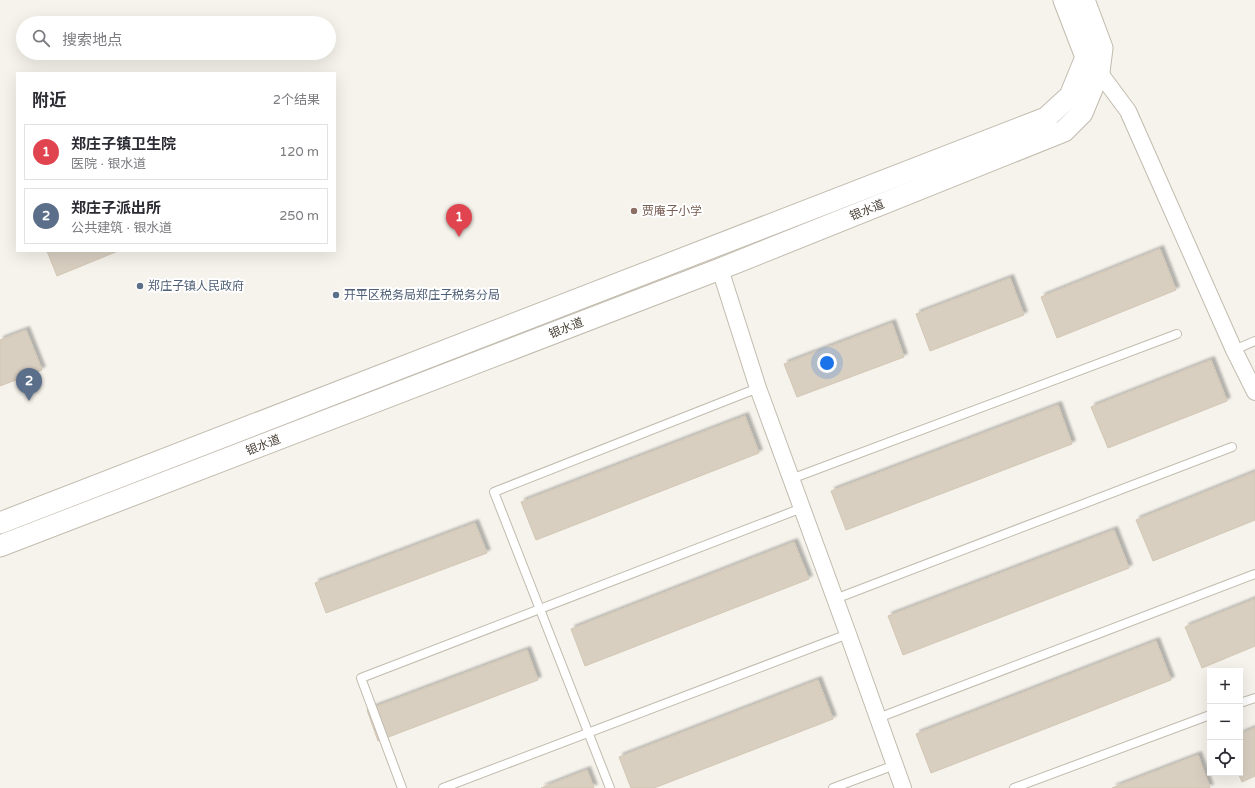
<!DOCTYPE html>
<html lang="zh">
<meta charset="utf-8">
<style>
body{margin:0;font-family:"Varela Round","Noto Sans SC",sans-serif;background:#f7f7f7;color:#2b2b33}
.controls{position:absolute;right:12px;bottom:12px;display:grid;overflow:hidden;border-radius:0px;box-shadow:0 4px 16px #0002}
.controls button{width:36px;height:36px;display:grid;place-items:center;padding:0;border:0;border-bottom:1px solid #e1e1e2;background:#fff;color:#2b2b33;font:20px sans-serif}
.you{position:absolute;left:827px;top:363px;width:14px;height:14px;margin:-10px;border:3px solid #fff;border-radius:50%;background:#1a73e8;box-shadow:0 0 0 6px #1a73e833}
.badge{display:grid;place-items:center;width:26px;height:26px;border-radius:50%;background:#fc3f1d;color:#fff;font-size:13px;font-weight:700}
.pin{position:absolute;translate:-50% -33px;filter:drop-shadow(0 1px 2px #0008)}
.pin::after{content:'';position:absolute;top:21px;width:14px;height:12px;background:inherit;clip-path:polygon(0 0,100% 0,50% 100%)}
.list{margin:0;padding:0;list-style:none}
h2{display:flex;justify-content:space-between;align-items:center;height:52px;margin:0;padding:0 16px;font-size:17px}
h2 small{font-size:13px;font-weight:400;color:#7c7c81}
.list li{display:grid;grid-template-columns:26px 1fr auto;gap:12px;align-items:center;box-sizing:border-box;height:56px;margin:0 8px 8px;padding:0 8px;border:1px solid #e1e1e2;border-radius:0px}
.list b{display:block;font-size:15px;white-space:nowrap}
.list p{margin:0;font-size:13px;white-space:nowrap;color:#7c7c81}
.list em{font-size:13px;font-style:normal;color:#7c7c81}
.icon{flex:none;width:22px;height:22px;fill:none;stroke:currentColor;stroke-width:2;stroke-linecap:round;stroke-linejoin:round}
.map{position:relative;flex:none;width:1255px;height:788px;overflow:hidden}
.search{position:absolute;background:#fff;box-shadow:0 4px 16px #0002;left:16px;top:16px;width:320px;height:44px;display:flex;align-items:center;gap:10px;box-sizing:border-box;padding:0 14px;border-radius:22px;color:#7c7c81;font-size:15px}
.panel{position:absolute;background:#fff;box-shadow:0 4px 16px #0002;left:16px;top:72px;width:320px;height:180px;border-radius:0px}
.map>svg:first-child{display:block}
</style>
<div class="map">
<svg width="1255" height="788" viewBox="0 0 1255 788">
<defs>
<filter id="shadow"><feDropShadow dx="3.5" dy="-3.5" stdDeviation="1" flood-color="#0004"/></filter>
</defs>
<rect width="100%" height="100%" fill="#f6f3ec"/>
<g fill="#d8cfc1" stroke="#d3c7b4" filter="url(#shadow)">
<path d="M1160,249L1176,290L1057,338L1041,297Z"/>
<path d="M47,251H118L57,276Z"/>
<path d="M1010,278L1024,315L930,351L916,314Z"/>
<path d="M892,323L904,357L797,397L784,364Z"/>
<path d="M26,330L42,370L0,386V340Z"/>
<path d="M1211,360L1227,401L1108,448L1091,407Z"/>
<path d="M1058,405L1072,444L846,530L831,491Z"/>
<path d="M745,416L759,453L536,540L521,502Z"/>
<path d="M1255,472V520L1153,561L1136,520Z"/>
<path d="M475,523L487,553L326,613L315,583Z"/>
<path d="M1114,530L1129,568L903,655L888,616Z"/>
<path d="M794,542L809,579L585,666L571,629Z"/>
<path d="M1255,599V646L1202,668L1185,627Z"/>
<path d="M1156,641L1171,680L931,773L916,734Z"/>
<path d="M527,650L538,680L378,741L367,710Z"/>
<path d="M818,680L833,719L654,788H631L619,757Z"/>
<path d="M1255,728V776L1242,782L1238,773H1240V734Z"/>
<path d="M1198,755L1210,788H1112Z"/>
<path d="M587,770L594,788H541Z"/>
</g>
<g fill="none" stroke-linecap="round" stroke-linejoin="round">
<defs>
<g id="service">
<path d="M1234,350L1255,341"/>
<path d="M791,479L1177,334"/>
<path d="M835,599L1232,447"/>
<path d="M1240,703L1255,698"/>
<path d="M878,718L1255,574"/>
<path d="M402,788L361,678L802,508"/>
<path d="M443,788L848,634"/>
<path d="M610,788L494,492L758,388"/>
<path d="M833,788L895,765"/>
<path d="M1014,788L1210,715"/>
</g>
<g id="minor">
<path d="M1092,64L1099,72L1128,111L1234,350L1255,392"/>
<path d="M720,269L758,388L848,634L903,788"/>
</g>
<g id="tertiary">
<path d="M0,523L1046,118L1070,96L1086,57L1064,0"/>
<path d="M0,546L720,269L1064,131L1082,113L1099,72L1102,48L1084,0"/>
</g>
</defs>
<use href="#service" stroke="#c2bbae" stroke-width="10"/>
<use href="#minor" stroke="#c2bbae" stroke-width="18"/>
<use href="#tertiary" stroke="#c2bbae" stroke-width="23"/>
<use href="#service" stroke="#fff" stroke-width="8"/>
<use href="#minor" stroke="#fff" stroke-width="16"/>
<use href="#tertiary" stroke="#fff" stroke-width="21"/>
</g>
<circle fill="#8d6e63" stroke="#fff" stroke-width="1.5" cx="634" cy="211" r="4"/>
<g fill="#5c6f8a" stroke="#fff" stroke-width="1.5">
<circle cx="140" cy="286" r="4"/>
<circle cx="336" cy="295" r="4"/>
</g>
<g text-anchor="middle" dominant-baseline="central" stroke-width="4" stroke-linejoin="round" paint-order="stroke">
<g font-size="12" fill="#4b4439" stroke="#fff">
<text transform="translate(867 210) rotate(-22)">银水道</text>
<text transform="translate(566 328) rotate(-21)">银水道</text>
<text transform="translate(263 445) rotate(-21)">银水道</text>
</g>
<g font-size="12" fill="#785e54" stroke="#fff" text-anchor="start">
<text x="642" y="211">贾庵子小学</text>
</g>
<g font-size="12" fill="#4e5e75" stroke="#fff" text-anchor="start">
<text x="148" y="286">郑庄子镇人民政府</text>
<text x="344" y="295">开平区税务局郑庄子税务分局</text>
</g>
</g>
</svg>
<div class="controls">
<button>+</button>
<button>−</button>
<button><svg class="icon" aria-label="locate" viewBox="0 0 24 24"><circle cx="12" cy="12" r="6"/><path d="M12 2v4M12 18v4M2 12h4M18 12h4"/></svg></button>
</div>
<div class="you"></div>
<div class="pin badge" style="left:459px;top:237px;background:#e0444e">1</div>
<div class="pin badge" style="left:29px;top:401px;background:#5c6f8a">2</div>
<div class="search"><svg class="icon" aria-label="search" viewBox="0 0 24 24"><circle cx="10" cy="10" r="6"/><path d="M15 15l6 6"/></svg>搜索地点</div>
<section class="panel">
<h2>附近<small>2个结果</small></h2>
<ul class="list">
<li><span class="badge" style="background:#e0444e">1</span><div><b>郑庄子镇卫生院</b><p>医院 · 银水道</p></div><em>120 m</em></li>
<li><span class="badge" style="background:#5c6f8a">2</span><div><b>郑庄子派出所</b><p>公共建筑 · 银水道</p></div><em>250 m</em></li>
</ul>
</section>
</div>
